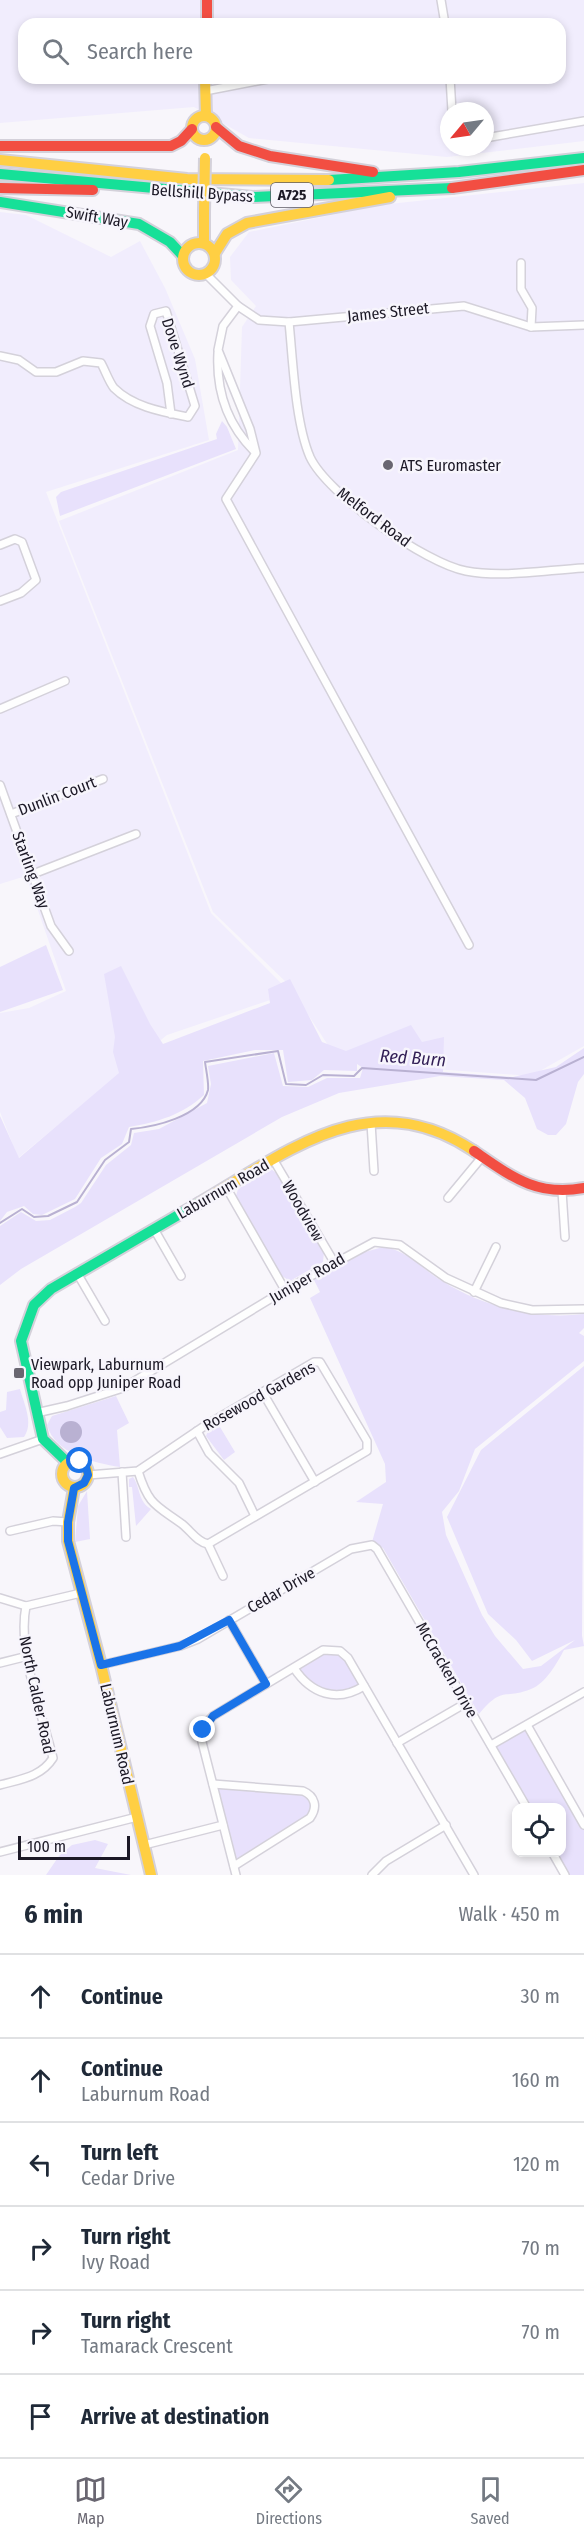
<!DOCTYPE html>
<meta charset="utf-8">
<style>
body{margin:0;font-family:"Fira Sans Condensed",sans-serif;background:#f2f2f3;color:#1f2937}
.controls{position:absolute;right:18px;bottom:18px;display:grid;overflow:hidden;border-radius:12px;box-shadow:0 3px 9px #0003}
.controls button{width:54px;height:54px;display:grid;place-items:center;padding:0;border:0;border-bottom:2px solid #e0e1e3;background:#fff;color:#1f2937;font:30px sans-serif}
.compass{position:absolute;left:440px;top:102px;width:54px;height:54px;border-radius:50%;background:#fff;box-shadow:0 3px 9px #0003;rotate:241deg}
.scale{position:absolute;left:18px;bottom:15px;width:112px;box-sizing:border-box;padding-left:6px;border:3px solid #1c1926;border-top:0;font-size:16px;line-height:21px;white-space:nowrap;color:#1c1926;-webkit-text-stroke:4px #f7f5fc;paint-order:stroke}
.stop{position:absolute;width:18px;height:18px;margin:-14px;border:4px solid #1a73e8;border-radius:50%;background:#fff}
.stop.end{background:#1a73e8;border-color:#fff;box-shadow:0 2px 6px #0008}
.list{margin:0;padding:0;list-style:none}
h2{display:flex;justify-content:space-between;align-items:center;height:78px;margin:0;padding:0 24px;font-size:26px}
h2 small{font-size:20px;font-weight:400;color:#747a83}
.list li{display:grid;grid-template-columns:39px 1fr auto;gap:18px;align-items:center;box-sizing:border-box;height:84px;padding:0 24px;border-top:2px solid #e0e1e3}
.list b{display:block;font-size:22px;white-space:nowrap}
.list p{margin:0;font-size:20px;white-space:nowrap;color:#747a83}
.list em{font-size:20px;font-style:normal;color:#747a83}
.icon{flex:none;width:33px;height:33px;fill:none;stroke:currentColor;stroke-width:2;stroke-linecap:round;stroke-linejoin:round}
.map{position:relative;flex:none;width:584px;height:1875px;overflow:hidden}
.search{position:absolute;background:#fff;box-shadow:0 3px 9px #0003;left:18px;right:18px;top:18px;height:66px;display:flex;align-items:center;gap:15px;box-sizing:border-box;padding:0 21px;border-radius:18px;color:#747a83;font-size:22px}
.sheet{height:582px;background:#fff}
nav{display:flex;justify-content:space-around;align-items:center;box-sizing:border-box;height:84px;border-top:2px solid #e0e1e3;background:#fff;font-size:16px;color:#747a83}
nav a{display:grid;justify-items:center;gap:3px}
nav .on{color:#696671}
.map>svg:first-child{display:block}
</style>
<div class="map">
<svg width="584" height="1875" viewBox="0 0 584 1875">
<rect width="100%" height="100%" fill="#f8f6fb"/>
<g fill="#f1edfd" fill-rule="evenodd">
<path d="M0,0H584V141L447,157L249,138L194,107L0,123ZM24,24H560V78H24ZM449,111H485V147H449Z"/>
<path d="M584,183V1046L531,1076L339,1062L288,984L213,912L59,521L238,450L242,327L256,306L231,280L230,257L249,232L380,205Z"/>
<path d="M0,212L26,215L111,257L140,241L165,288L195,359L209,440L46,492L211,913L291,993L167,1035L18,1158L0,1112V1013L29,1008L66,991L26,876L0,884Z"/>
</g>
<g fill="#e8e1fc">
<path d="M222,421L227,427L236,449L60,516L56,497L61,492L217,439L216,434Z"/>
<path d="M46,945L63,990L0,1012V967Z"/>
<path d="M121,966L150,1024L163,1044L270,1003L268,989L290,979L322,1042L346,1051L411,1025L422,1042L444,1037L443,1072L513,1077L556,1067L584,1048V1074L578,1082L566,1124L556,1135H548L537,1129L525,1098L504,1080L440,1076L339,1093L282,1117L21,1269L0,1285V1226L21,1212L36,1221L50,1220L75,1207L81,1203L106,1165L131,1145L134,1133L159,1129L207,1103L211,1084L208,1066L274,1053L283,1086L308,1087L327,1078H360L363,1068L357,1064V1071L324,1070L312,1080L288,1082L283,1050H255L203,1061L204,1095C182,1115 158,1122 129,1127L122,1144L101,1158L75,1199L42,1215L33,1214L24,1206L7,1212L0,1221V1116L19,1158L119,1073L113,1052L115,1037L104,974Z"/>
<path d="M271,1169L280,1176L300,1212L299,1217L324,1252L323,1262L290,1281L282,1276L236,1196L238,1189Z"/>
<path d="M383,1247C407,1250 422,1269 442,1281C484,1307 535,1320 584,1314V1328L579,1333L584,1336V1361L475,1449L459,1491L442,1512L446,1535L482,1615L495,1636L523,1669L541,1666L575,1640L532,1661L516,1640L488,1614L447,1517L481,1450L584,1366L582,1636L584,1646L564,1650C557,1663 546,1683 531,1689C504,1700 503,1685 479,1714L383,1548L372,1542L383,1504L356,1502L386,1482L385,1464L310,1298L320,1292L314,1280L365,1252Z"/>
<path d="M20,1389C24,1404 34,1423 24,1437L7,1438L0,1427V1412L6,1410L7,1392Z"/>
<path d="M116,1396L129,1423L117,1430L120,1467C94,1463 55,1454 47,1425L52,1416Z"/>
<path d="M220,1427L235,1452L224,1460L206,1436L208,1431Z"/>
<path d="M133,1477C140,1486 138,1502 151,1509L136,1526L132,1487H129V1479Z"/>
<path d="M87,1491L90,1539L75,1542L78,1506Z"/>
<path d="M323,1650L340,1651L364,1686L352,1694L319,1692L294,1668Z"/>
<path d="M527,1725L584,1825V1875H565L552,1853L562,1852V1808L527,1807L491,1745Z"/>
<path d="M213,1784L310,1794L312,1815L234,1866Z"/>
<path d="M95,1840L108,1844L95,1868L131,1875H46L59,1856L72,1845Z"/>
</g>
<circle fill="#b9b1d2" cx="71" cy="1432" r="11"/>
<g fill="none" stroke-linecap="round" stroke-linejoin="round">
<path stroke="#b9b1d2" stroke-width="2" d="M0,1223L22,1209L34,1217L48,1216L77,1202L105,1160L129,1142L131,1129C153,1127 201,1117 208,1090C209,1083 206,1070 205,1062L278,1051L286,1084L306,1085L323,1075L354,1076L362,1068L536,1080L584,1057"/>
<defs>
<g id="street">
<path d="M441,0L445,24"/>
<path d="M450,78L452,111"/>
<path d="M205,91L273,78"/>
<path d="M485,138L584,121"/>
<path d="M521,263V289L532,308L531,327"/>
<path d="M206,274L238,306L259,320L289,322L464,306L531,327L584,325"/>
<path d="M238,306L223,326L218,350L250,429L256,453L226,499L469,945"/>
<path d="M289,322C293,361 295,422 310,457C327,494 426,564 466,571C503,578 546,570 584,568"/>
<path d="M218,353C216,391 227,424 254,451"/>
<path d="M0,356L19,360L36,372H56L83,361L101,363C105,370 109,382 114,388C133,407 163,412 188,417L195,406L166,311L154,314L150,326L167,383L171,414"/>
<path d="M0,545L15,539L22,542L36,580L21,593L0,601"/>
<path d="M0,709L65,681"/>
<path d="M0,785L51,926L69,951"/>
<path d="M11,814L103,779"/>
<path d="M33,874L136,834"/>
<path d="M371,1123L374,1171"/>
<path d="M273,1159L334,1262"/>
<path d="M226,1187L285,1290"/>
<path d="M562,1191L565,1237"/>
<path d="M448,1198L482,1157"/>
<path d="M154,1229L181,1276"/>
<path d="M77,1273L105,1321"/>
<path d="M474,1292L496,1247"/>
<path d="M263,1393L315,1482"/>
<path d="M36,1413L67,1406L123,1388L285,1290L374,1242L400,1245L446,1278L501,1303L532,1310L584,1309"/>
<path d="M197,1431L209,1453L239,1483L255,1516"/>
<path d="M0,1454L43,1439"/>
<path d="M138,1471C149,1506 156,1505 182,1524C191,1531 197,1542 208,1544"/>
<path d="M122,1472L126,1537"/>
<path d="M88,1475L138,1471L206,1425L314,1362H320L367,1441V1451L208,1544"/>
<path d="M10,1531L53,1521L68,1522"/>
<path d="M208,1544L223,1576"/>
<path d="M0,1598L26,1606L81,1593"/>
<path d="M229,1620L266,1684"/>
<path d="M0,1663L28,1656"/>
<path d="M101,1665L180,1646L198,1639L351,1549L372,1545L377,1549L527,1808"/>
<path d="M294,1668C311,1694 337,1703 364,1686"/>
<path d="M527,1725L584,1825"/>
<path d="M397,1743L466,1703"/>
<path d="M491,1745L584,1692"/>
<path d="M213,1784L303,1791C315,1796 318,1807 310,1818L234,1866"/>
<path d="M0,1785C21,1779 41,1777 53,1758C42,1713 17,1651 26,1606"/>
<path d="M144,1845L223,1825"/>
<path d="M0,1852L137,1817"/>
<path d="M552,1852L565,1875"/>
<path d="M236,1875L202,1742L204,1725L213,1716L323,1650L340,1651L348,1658L474,1875"/>
<path d="M372,1875L386,1861L446,1825"/>
</g>
<g id="fast">
<path d="M0,174L253,197L452,188"/>
<path d="M329,180L459,172L584,158"/>
<path d="M0,202L139,224L170,242L183,256"/>
<path d="M67,1462L43,1439L21,1341L34,1305L51,1289L199,1203"/>
</g>
<g id="slow">
<path d="M205,78L206,116"/>
<circle cx="204" cy="128" r="12"/>
<path d="M0,160L187,179L329,180"/>
<path d="M204,212V243"/>
<circle cx="199" cy="259" r="16"/>
<path d="M215,253L227,234L247,223L390,197"/>
<path d="M199,1203C289,1151 371,1082 474,1151"/>
<circle cx="75" cy="1474" r="13"/>
<path d="M74,1488L68,1522V1541L101,1665L151,1875"/>
</g>
<g id="jam">
<path d="M207,0V24"/>
<path d="M216,127L239,146L270,156L373,172"/>
<path d="M0,146H171L181,141L192,129"/>
<path d="M0,188L93,190"/>
<path d="M452,188L584,170"/>
<path d="M474,1151C512,1177 537,1197 584,1188"/>
</g>
</defs>
<use href="#street" stroke="#d4d1da" stroke-width="10"/>
<use href="#fast" stroke="#d4d1da" stroke-width="14"/>
<use href="#slow" stroke="#d4d1da" stroke-width="14"/>
<use href="#jam" stroke="#d4d1da" stroke-width="14"/>
<use href="#street" stroke="#fefefe" stroke-width="7"/>
<use href="#fast" stroke="#16e098" stroke-width="10"/>
<use href="#slow" stroke="#ffcf43" stroke-width="10"/>
<use href="#jam" stroke="#f24e42" stroke-width="10"/>
<defs>
<path id="slow-bridge" d="M204,212L205,158"/>
</defs>
<use href="#slow-bridge" stroke="#d4d1da" stroke-width="14" stroke-linecap="butt"/>
<use href="#slow-bridge" stroke="#ffcf43" stroke-width="10"/>
</g>
<g fill="none" stroke-linecap="round" stroke-linejoin="round">
<path stroke="#1a73e8" stroke-width="8" d="M80,1461L86,1467L88,1475L84,1483L74,1488L68,1522V1541L101,1665L180,1646L229,1620L266,1684L213,1716L203,1730"/>
</g>
<g fill="#696671" stroke="#f7f5fc" stroke-width="2">
<circle cx="388" cy="465" r="6"/>
<rect x="13" y="1367" width="12" height="12" rx="3"/>
</g>
<g text-anchor="middle" dominant-baseline="central" stroke-width="5" stroke-linejoin="round" paint-order="stroke">
<rect fill="#f7f5fc" stroke="#5e5b66" stroke-width="1.5" x="271" y="183" width="42" height="24" rx="4.5"/>
<g font-size="15" font-weight="bold" fill="#1c1926">
<text x="292" y="195">A725</text>
</g>
<g font-size="16" fill="#1c1926" stroke="#f7f5fc">
<text transform="translate(202 193) rotate(4)">Bellshill Bypass</text>
<text transform="translate(97 217) rotate(10)">Swift Way</text>
<text transform="translate(388 312) rotate(-6)">James Street</text>
<text transform="translate(178 353) rotate(72)">Dove Wynd</text>
<text transform="translate(374 517) rotate(37)">Melford Road</text>
<text transform="translate(57 796) rotate(-21)">Dunlin Court</text>
<text transform="translate(31 870) rotate(70)">Starling Way</text>
<text transform="translate(223 1189) rotate(-30)">Laburnum Road</text>
<text transform="translate(303 1211) rotate(60)">Woodview</text>
<text transform="translate(307 1278) rotate(-30)">Juniper Road</text>
<text transform="translate(259 1396) rotate(-29)">Rosewood Gardens</text>
<text transform="translate(281 1590) rotate(-30)">Cedar Drive</text>
<text transform="translate(447 1670) rotate(60)">McCracken Drive</text>
<text transform="translate(37 1695) rotate(78)">North Calder Road</text>
<text transform="translate(117 1734) rotate(77)">Laburnum Road</text>
</g>
<g font-size="16" fill="#1c1926" stroke="#f7f5fc" text-anchor="start">
<text x="400" y="465">ATS Euromaster</text>
<text x="31" y="1364">Viewpark, Laburnum<tspan x="31" dy="18">Road opp Juniper Road</tspan></text>
</g>
<g font-size="18" font-style="italic" fill="#311e55" stroke="#f7f5fc">
<text transform="translate(413 1058) rotate(4)">Red Burn</text>
</g>
</g>
</svg>
<div class="controls">
<button><svg class="icon" aria-label="locate" viewBox="0 0 24 24"><circle cx="12" cy="12" r="6"/><path d="M12 2v4M12 18v4M2 12h4M18 12h4"/></svg></button>
</div>
<svg class="compass" viewBox="-18 -18 36 36"><path d="M0-13l5 13h-10z" fill="#e53935"/><path d="M0 13l5-13h-10z" fill="#747a83"/></svg>
<div class="scale">100 m</div>
<div class="stop" style="left:80px;top:1461px"></div>
<div class="stop end" style="left:203px;top:1730px"></div>
<div class="search"><svg class="icon" aria-label="search" viewBox="0 0 24 24"><circle cx="10" cy="10" r="6"/><path d="M15 15l6 6"/></svg>Search here</div>
</div>
<section class="sheet">
<h2>6 min<small>Walk · 450 m</small></h2>
<ul class="list">
<li><svg class="icon" aria-label="ahead" viewBox="0 0 24 24"><path d="M12 20V5M6 11l6-6 6 6"/></svg><div><b>Continue</b></div><em>30 m</em></li>
<li><svg class="icon" aria-label="ahead" viewBox="0 0 24 24"><path d="M12 20V5M6 11l6-6 6 6"/></svg><div><b>Continue</b><p>Laburnum Road</p></div><em>160 m</em></li>
<li><svg class="icon" aria-label="left" viewBox="0 0 24 24"><path d="M17 20v-9H6M10 6l-5 5 5 5"/></svg><div><b>Turn left</b><p>Cedar Drive</p></div><em>120 m</em></li>
<li><svg class="icon" aria-label="right" viewBox="0 0 24 24"><path d="M7 20v-9h11M14 6l5 5-5 5"/></svg><div><b>Turn right</b><p>Ivy Road</p></div><em>70 m</em></li>
<li><svg class="icon" aria-label="right" viewBox="0 0 24 24"><path d="M7 20v-9h11M14 6l5 5-5 5"/></svg><div><b>Turn right</b><p>Tamarack Crescent</p></div><em>70 m</em></li>
<li><svg class="icon" aria-label="arrive" viewBox="0 0 24 24"><path d="M6 21V4h12l-3 4 3 4H6"/></svg><div><b>Arrive at destination</b></div></li>
</ul>
</section>
<nav>
<a class="on"><svg class="icon" aria-label="map" viewBox="0 0 24 24"><path d="M3 6l6-2 6 2 6-2v14l-6 2-6-2-6 2zM9 4v14M15 6v14"/></svg>Map</a>
<a><svg class="icon" aria-label="directions" viewBox="0 0 24 24"><path d="M12 3l9 9-9 9-9-9zM9 14v-3h6M13 9l2 2-2 2"/></svg>Directions</a>
<a><svg class="icon" aria-label="saved" viewBox="0 0 24 24"><path d="M7 4h10v16l-5-4-5 4z"/></svg>Saved</a>
</nav>
